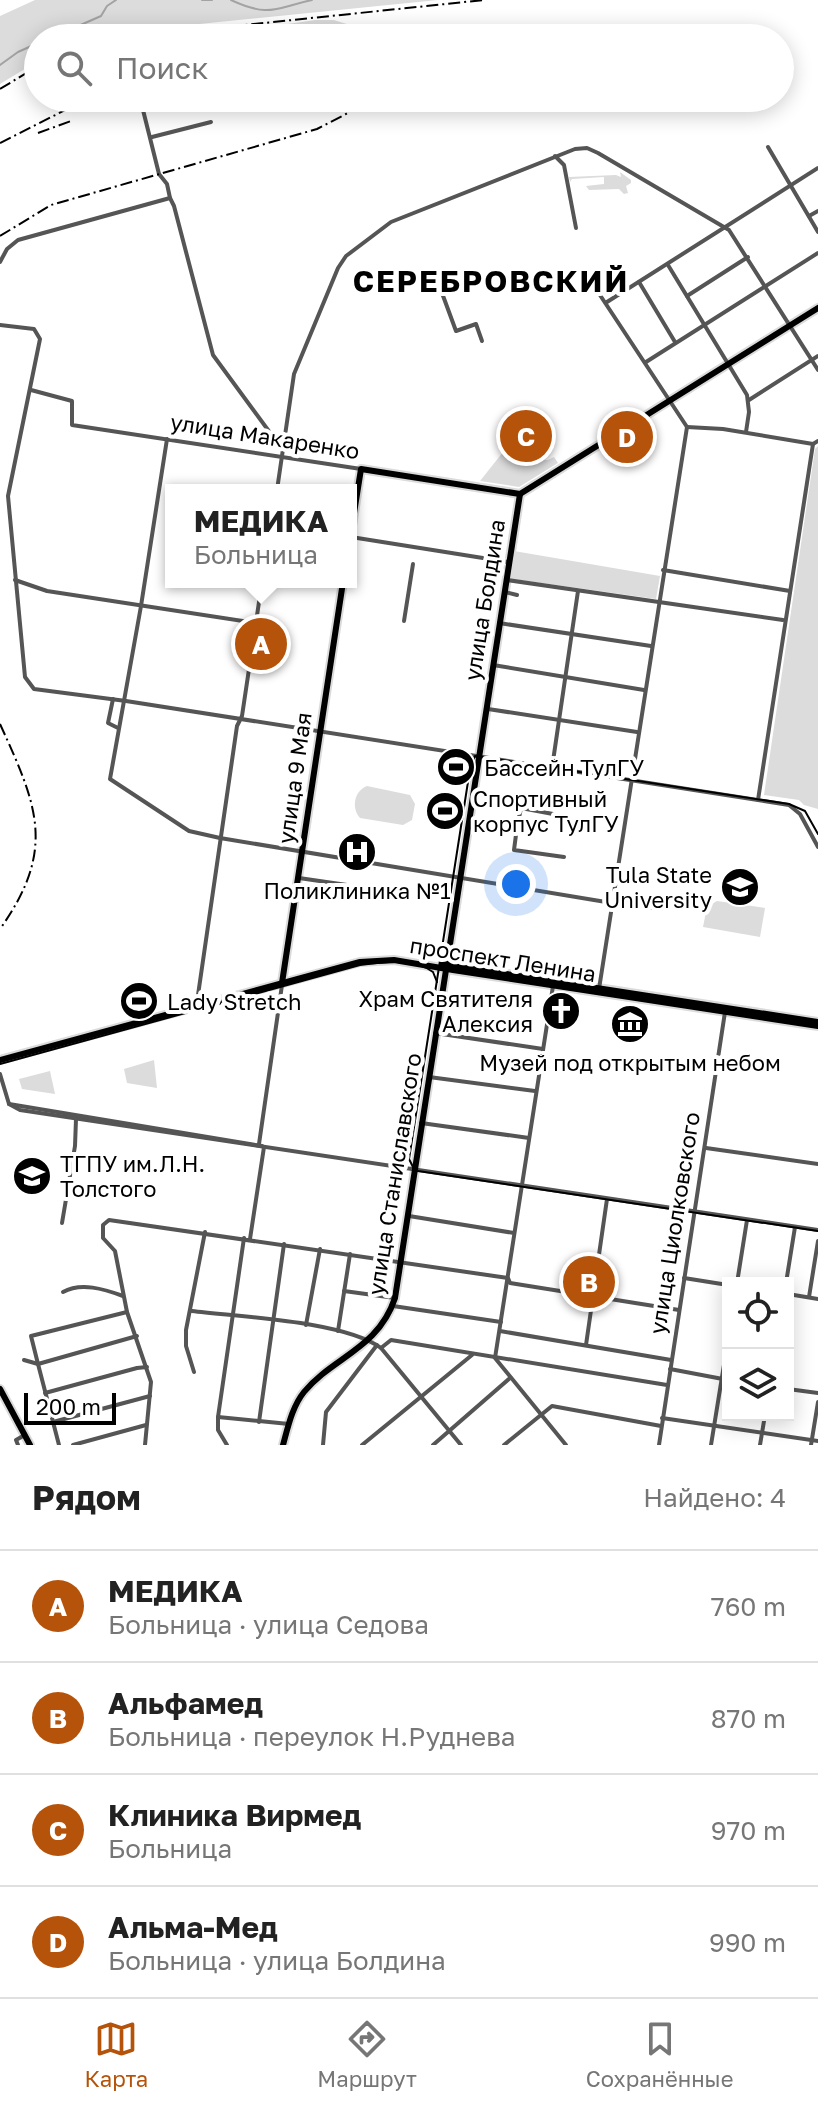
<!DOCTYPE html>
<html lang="ru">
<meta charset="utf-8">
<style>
body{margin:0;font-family:"Golos Text",sans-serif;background:#f2f2f2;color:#222}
.controls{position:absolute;right:24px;bottom:24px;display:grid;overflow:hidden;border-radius:0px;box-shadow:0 4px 20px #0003}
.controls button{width:72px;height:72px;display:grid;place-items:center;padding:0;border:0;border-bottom:2px solid #e0e0e0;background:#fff;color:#222;font:40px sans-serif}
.scale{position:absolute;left:24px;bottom:20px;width:92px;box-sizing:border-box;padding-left:8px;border:4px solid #000;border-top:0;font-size:22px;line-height:28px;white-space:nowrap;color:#000;-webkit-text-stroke:6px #fff;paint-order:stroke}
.you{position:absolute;left:516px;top:884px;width:28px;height:28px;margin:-20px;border:6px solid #fff;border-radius:50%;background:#1a73e8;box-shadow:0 0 0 12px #1a73e833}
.badge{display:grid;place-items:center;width:52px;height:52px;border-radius:50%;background:#b45309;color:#fff;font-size:26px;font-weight:700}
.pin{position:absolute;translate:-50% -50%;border:4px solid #fff;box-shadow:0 2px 8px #0006}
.popup{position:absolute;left:165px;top:484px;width:192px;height:104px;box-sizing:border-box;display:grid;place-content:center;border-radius:0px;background:#fff;filter:drop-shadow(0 2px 6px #0005);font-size:26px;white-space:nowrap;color:#767676}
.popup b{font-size:30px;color:#222}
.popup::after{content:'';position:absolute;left:50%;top:100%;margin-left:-16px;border:16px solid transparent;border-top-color:#fff}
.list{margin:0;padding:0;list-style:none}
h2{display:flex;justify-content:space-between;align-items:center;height:104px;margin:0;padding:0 32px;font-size:34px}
h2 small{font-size:26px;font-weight:400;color:#767676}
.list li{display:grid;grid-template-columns:52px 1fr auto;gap:24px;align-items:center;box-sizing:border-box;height:112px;padding:0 32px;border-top:2px solid #e0e0e0}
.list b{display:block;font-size:30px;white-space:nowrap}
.list p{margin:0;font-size:26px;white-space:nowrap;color:#767676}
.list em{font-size:26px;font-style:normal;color:#767676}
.icon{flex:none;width:44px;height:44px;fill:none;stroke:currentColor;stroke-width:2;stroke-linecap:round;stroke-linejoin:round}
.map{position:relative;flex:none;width:818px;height:1445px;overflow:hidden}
.search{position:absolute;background:#fff;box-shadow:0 4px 20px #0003;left:24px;right:24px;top:24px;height:88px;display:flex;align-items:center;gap:20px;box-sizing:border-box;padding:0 28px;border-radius:44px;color:#767676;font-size:30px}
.sheet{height:552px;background:#fff}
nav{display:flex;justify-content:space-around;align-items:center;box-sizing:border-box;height:112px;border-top:2px solid #e0e0e0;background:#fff;font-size:22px;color:#767676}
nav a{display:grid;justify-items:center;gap:4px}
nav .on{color:#b45309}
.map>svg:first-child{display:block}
</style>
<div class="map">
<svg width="818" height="1445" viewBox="0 0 818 1445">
<rect width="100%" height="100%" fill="#fff"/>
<g fill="#dcdcdc">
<path d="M35,0H438L150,29L101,38H38V61L0,84V16Z"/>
<path d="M315,20H334L353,26L282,38H246V30L257,32L261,28Z"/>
<path d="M620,172L631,180V183L626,186L628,193L624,194L619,189L589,190L586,186L604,184V177L572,179L570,182L569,177L616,175L621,177Z"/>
<path d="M511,442L534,446L533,460H548L554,457L558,463L519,487L480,481Z"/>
<path d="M818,446V809L804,805L799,800L764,795L815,449Z"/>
<path d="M514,551L660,576L656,599L507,578Z"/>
<path d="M367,786L410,795L415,804L412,820L403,825L360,818C351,808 354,791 367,786Z"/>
<path d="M717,901L765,908L760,937L703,927L707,907Z"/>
<path d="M154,1060L157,1088L127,1083L124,1069Z"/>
<path d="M50,1071L55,1094L22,1089L19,1079Z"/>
</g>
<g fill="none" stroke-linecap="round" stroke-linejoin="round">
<g stroke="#a3a3a3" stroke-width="2">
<path d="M202,0H212"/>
<path d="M231,0C270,18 275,8 312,0"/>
<path d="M51,38L101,16L107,6L116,0"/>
<path d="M0,65L18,52L38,43"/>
</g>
<defs>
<g id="major">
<path d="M520,494L818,308"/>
<path d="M351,532L361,469L520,494"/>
<path d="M442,964L818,1022"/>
<path d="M282,983L343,582"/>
<path d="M0,1060L360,962L394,960L453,970L818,1026"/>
<path d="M0,1389L30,1445"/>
<path d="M283,1445C288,1427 292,1407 304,1392C333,1357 378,1349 395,1298L520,494"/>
</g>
</defs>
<use href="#major" stroke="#dbdbdb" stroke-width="10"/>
<g stroke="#555" stroke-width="4">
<path d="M142,106L159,174L167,184L170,198"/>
<path d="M152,137L211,122"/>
<path d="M768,147L818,232"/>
<path d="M555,156L564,165L576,228"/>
<path d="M809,216L818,211"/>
<path d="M0,262L7,249L18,240L170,198L174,206L213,355L282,449"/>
<path d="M668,265L747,395L749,412L746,432"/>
<path d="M639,282L675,342"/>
<path d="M596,289L687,427"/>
<path d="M442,293L456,331L476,324L482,341"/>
<path d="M687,296L748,257"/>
<path d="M607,302L818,168"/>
<path d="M0,325L34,329L40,339L8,496L25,677L34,689L126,701L789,805L800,814L818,847"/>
<path d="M646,362L818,253"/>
<path d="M31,390L72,401V425L361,469"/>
<path d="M749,400L818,356"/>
<path d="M687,427L723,429L813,444"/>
<path d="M167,439L141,606L110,779L189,831L220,838L612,903L664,909"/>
<path d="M277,490L294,374L338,268L346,256L391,222L575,149L587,148L598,153L729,230L818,370"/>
<path d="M351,537L508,562"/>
<path d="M663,570L790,591"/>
<path d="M15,580L47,591L256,623"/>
<path d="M507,580L783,620"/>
<path d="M505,592L517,595"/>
<path d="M404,621L413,564"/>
<path d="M499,623L651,646"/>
<path d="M493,665L644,690"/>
<path d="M113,699L108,723L118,728"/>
<path d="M488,709L637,732"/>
<path d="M552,768L578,591"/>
<path d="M758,800L813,444L818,441"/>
<path d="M470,818L517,827L514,850L564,857"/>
<path d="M517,827L521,808L569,817"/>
<path d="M299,878L347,885"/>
<path d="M553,986L495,1358L566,1445"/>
<path d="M599,989L687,427"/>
<path d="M197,1002L237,726L242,716L262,582"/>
<path d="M435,1033L543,1049"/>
<path d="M0,1074L9,1104L20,1110L818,1230"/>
<path d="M429,1077L535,1091"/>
<path d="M9,1104L262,1146"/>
<path d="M421,1123L529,1138"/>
<path d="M259,1144L282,985"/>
<path d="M706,1148L818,1164"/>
<path d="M409,1216L514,1233"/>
<path d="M62,1223L75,1146L76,1119"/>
<path d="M250,1239L264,1147"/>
<path d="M684,1278L728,1285"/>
<path d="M737,1283L747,1220"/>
<path d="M786,1283L795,1227"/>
<path d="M344,1291L395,1298"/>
<path d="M63,1292C81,1282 104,1289 123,1296"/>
<path d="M788,1294L818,1299"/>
<path d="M809,1297L818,1241"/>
<path d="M393,1306L501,1322"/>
<path d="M192,1311C240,1317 344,1321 381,1348L461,1445"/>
<path d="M127,1312L31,1336L38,1364L137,1336"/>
<path d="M306,1325L320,1249"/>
<path d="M338,1331L350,1254"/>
<path d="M500,1331L671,1360"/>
<path d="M586,1345L607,1199"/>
<path d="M381,1348L391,1340L667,1385"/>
<path d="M24,1360L38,1364L59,1445"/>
<path d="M670,1369L728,1380"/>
<path d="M194,1372L186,1346V1330L205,1232"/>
<path d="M788,1389L818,1393"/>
<path d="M45,1393L137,1368L147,1367"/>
<path d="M218,1417L289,1424"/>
<path d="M662,1418L818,1441"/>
<path d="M53,1422L150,1396"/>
<path d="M259,1422L284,1244"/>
<path d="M18,1445L16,1440L23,1436"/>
<path d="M73,1445L146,1425"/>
<path d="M145,1445L151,1382L127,1312L115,1251L103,1238V1225L109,1220L508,1278L510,1283L679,1310"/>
<path d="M227,1445L218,1430V1417L244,1238"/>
<path d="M323,1445L326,1412L377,1345"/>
<path d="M362,1445L472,1355"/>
<path d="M433,1445L510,1378"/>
<path d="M504,1445L552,1406L661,1426"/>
<path d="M659,1445L725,1012"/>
<path d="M711,1445L728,1340"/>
<path d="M760,1445L765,1415"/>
<path d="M811,1445L818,1402"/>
</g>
<use href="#major" stroke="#000" stroke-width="6"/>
<g stroke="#000" stroke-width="2">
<path d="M818,834L805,811L789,804L475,756L470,769L409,1159L414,1169L418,1171L818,1231"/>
<path d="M0,1064L360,965C382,962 414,958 433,972L437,982"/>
</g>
<g stroke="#000" stroke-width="2" stroke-dasharray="12 4 2 4" stroke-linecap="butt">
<path d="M120,38L484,0"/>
<path d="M0,89L38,66"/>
<path d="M38,133L71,121"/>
<path d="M0,143L89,98"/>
<path d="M0,236L51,205L317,129L346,114L369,98"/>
<path d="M0,724C37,805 57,849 0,929"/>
</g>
</g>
<defs>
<symbol id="stadium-disc" viewBox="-11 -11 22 22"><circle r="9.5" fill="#000" stroke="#fff"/><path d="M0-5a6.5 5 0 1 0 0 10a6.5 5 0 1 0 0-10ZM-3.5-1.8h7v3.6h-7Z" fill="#fff"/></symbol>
<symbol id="hospital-disc" viewBox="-11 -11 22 22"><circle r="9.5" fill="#000" stroke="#fff"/><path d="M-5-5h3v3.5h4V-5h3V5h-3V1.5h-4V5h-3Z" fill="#fff"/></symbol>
<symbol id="university-disc" viewBox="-11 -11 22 22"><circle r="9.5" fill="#000" stroke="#fff"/><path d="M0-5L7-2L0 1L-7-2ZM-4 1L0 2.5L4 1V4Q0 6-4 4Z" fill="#fff"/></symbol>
<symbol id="church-disc" viewBox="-11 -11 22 22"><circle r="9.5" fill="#000" stroke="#fff"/><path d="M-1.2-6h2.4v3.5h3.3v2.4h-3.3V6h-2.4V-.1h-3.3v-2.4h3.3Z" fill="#fff"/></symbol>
<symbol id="museum-disc" viewBox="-11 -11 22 22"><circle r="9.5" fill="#000" stroke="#fff"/><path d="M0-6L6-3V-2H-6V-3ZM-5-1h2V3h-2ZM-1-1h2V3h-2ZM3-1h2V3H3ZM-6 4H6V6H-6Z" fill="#fff"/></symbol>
</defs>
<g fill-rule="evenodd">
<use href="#stadium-disc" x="434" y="745" width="44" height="44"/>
<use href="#stadium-disc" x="423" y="789" width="44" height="44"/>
<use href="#hospital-disc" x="335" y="830" width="44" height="44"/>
<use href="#university-disc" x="718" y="865" width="44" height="44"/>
<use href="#stadium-disc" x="117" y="979" width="44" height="44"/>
<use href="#church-disc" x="539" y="989" width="44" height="44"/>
<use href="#museum-disc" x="608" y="1002" width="44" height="44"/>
<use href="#university-disc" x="10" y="1154" width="44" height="44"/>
</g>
<g text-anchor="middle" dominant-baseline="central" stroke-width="8" stroke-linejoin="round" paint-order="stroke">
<g font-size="22" fill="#000" stroke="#fff">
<text transform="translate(265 436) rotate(9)">улица Макаренко</text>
<text transform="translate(484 600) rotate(-81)">улица Болдина</text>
<text transform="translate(294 778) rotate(-82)">улица 9 Мая</text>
<text transform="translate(503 959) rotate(9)">проспект Ленина</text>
<text transform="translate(394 1174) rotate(-81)">улица Станиславского</text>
<text transform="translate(674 1223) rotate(-81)">улица Циолковского</text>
</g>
<g font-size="22" fill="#000" stroke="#fff" text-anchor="start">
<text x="484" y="767">Бассейн ТулГУ</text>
<text x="473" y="798">Спортивный<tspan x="473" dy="25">корпус ТулГУ</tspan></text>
<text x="712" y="874" text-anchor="end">Tula State<tspan x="712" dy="25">University</tspan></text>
<text x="357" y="890" text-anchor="middle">Поликлиника №1</text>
<text x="533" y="998" text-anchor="end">Храм Святителя<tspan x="533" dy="25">Алексия</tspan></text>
<text x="167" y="1001">Lady Stretch</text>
<text x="630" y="1062" text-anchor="middle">Музей под открытым небом</text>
<text x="60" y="1163">ТГПУ им.Л.Н.<tspan x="60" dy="25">Толстого</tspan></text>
</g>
<g font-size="30" font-weight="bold" letter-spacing="2" fill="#000" stroke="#fff">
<text x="491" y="281">СЕРЕБРОВСКИЙ</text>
</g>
</g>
</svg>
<div class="controls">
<button><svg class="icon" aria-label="locate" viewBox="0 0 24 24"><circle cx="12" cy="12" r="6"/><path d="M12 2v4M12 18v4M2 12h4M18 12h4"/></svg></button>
<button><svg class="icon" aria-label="layers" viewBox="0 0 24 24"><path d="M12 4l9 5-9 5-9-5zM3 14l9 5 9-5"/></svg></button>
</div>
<div class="scale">200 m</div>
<div class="you"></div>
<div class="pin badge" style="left:261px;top:644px">A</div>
<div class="popup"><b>МЕДИКА</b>Больница</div>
<div class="pin badge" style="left:589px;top:1282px">B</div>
<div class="pin badge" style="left:526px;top:436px">C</div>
<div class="pin badge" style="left:627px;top:437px">D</div>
<div class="search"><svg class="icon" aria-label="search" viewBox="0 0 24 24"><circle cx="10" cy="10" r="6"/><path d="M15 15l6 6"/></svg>Поиск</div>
</div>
<section class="sheet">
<h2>Рядом<small>Найдено: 4</small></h2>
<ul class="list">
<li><span class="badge">A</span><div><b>МЕДИКА</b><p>Больница · улица Седова</p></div><em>760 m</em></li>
<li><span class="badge">B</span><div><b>Альфамед</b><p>Больница · переулок Н.Руднева</p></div><em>870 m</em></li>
<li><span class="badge">C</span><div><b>Клиника Вирмед</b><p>Больница</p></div><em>970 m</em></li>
<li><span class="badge">D</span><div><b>Альма-Мед</b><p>Больница · улица Болдина</p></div><em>990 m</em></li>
</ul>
</section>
<nav>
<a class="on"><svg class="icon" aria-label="map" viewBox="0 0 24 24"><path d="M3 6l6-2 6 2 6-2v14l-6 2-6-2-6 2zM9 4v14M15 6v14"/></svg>Карта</a>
<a><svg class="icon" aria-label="directions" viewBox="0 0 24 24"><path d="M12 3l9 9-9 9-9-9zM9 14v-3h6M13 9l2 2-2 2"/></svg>Маршрут</a>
<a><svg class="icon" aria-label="saved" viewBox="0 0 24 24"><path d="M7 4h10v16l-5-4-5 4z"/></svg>Сохранённые</a>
</nav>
